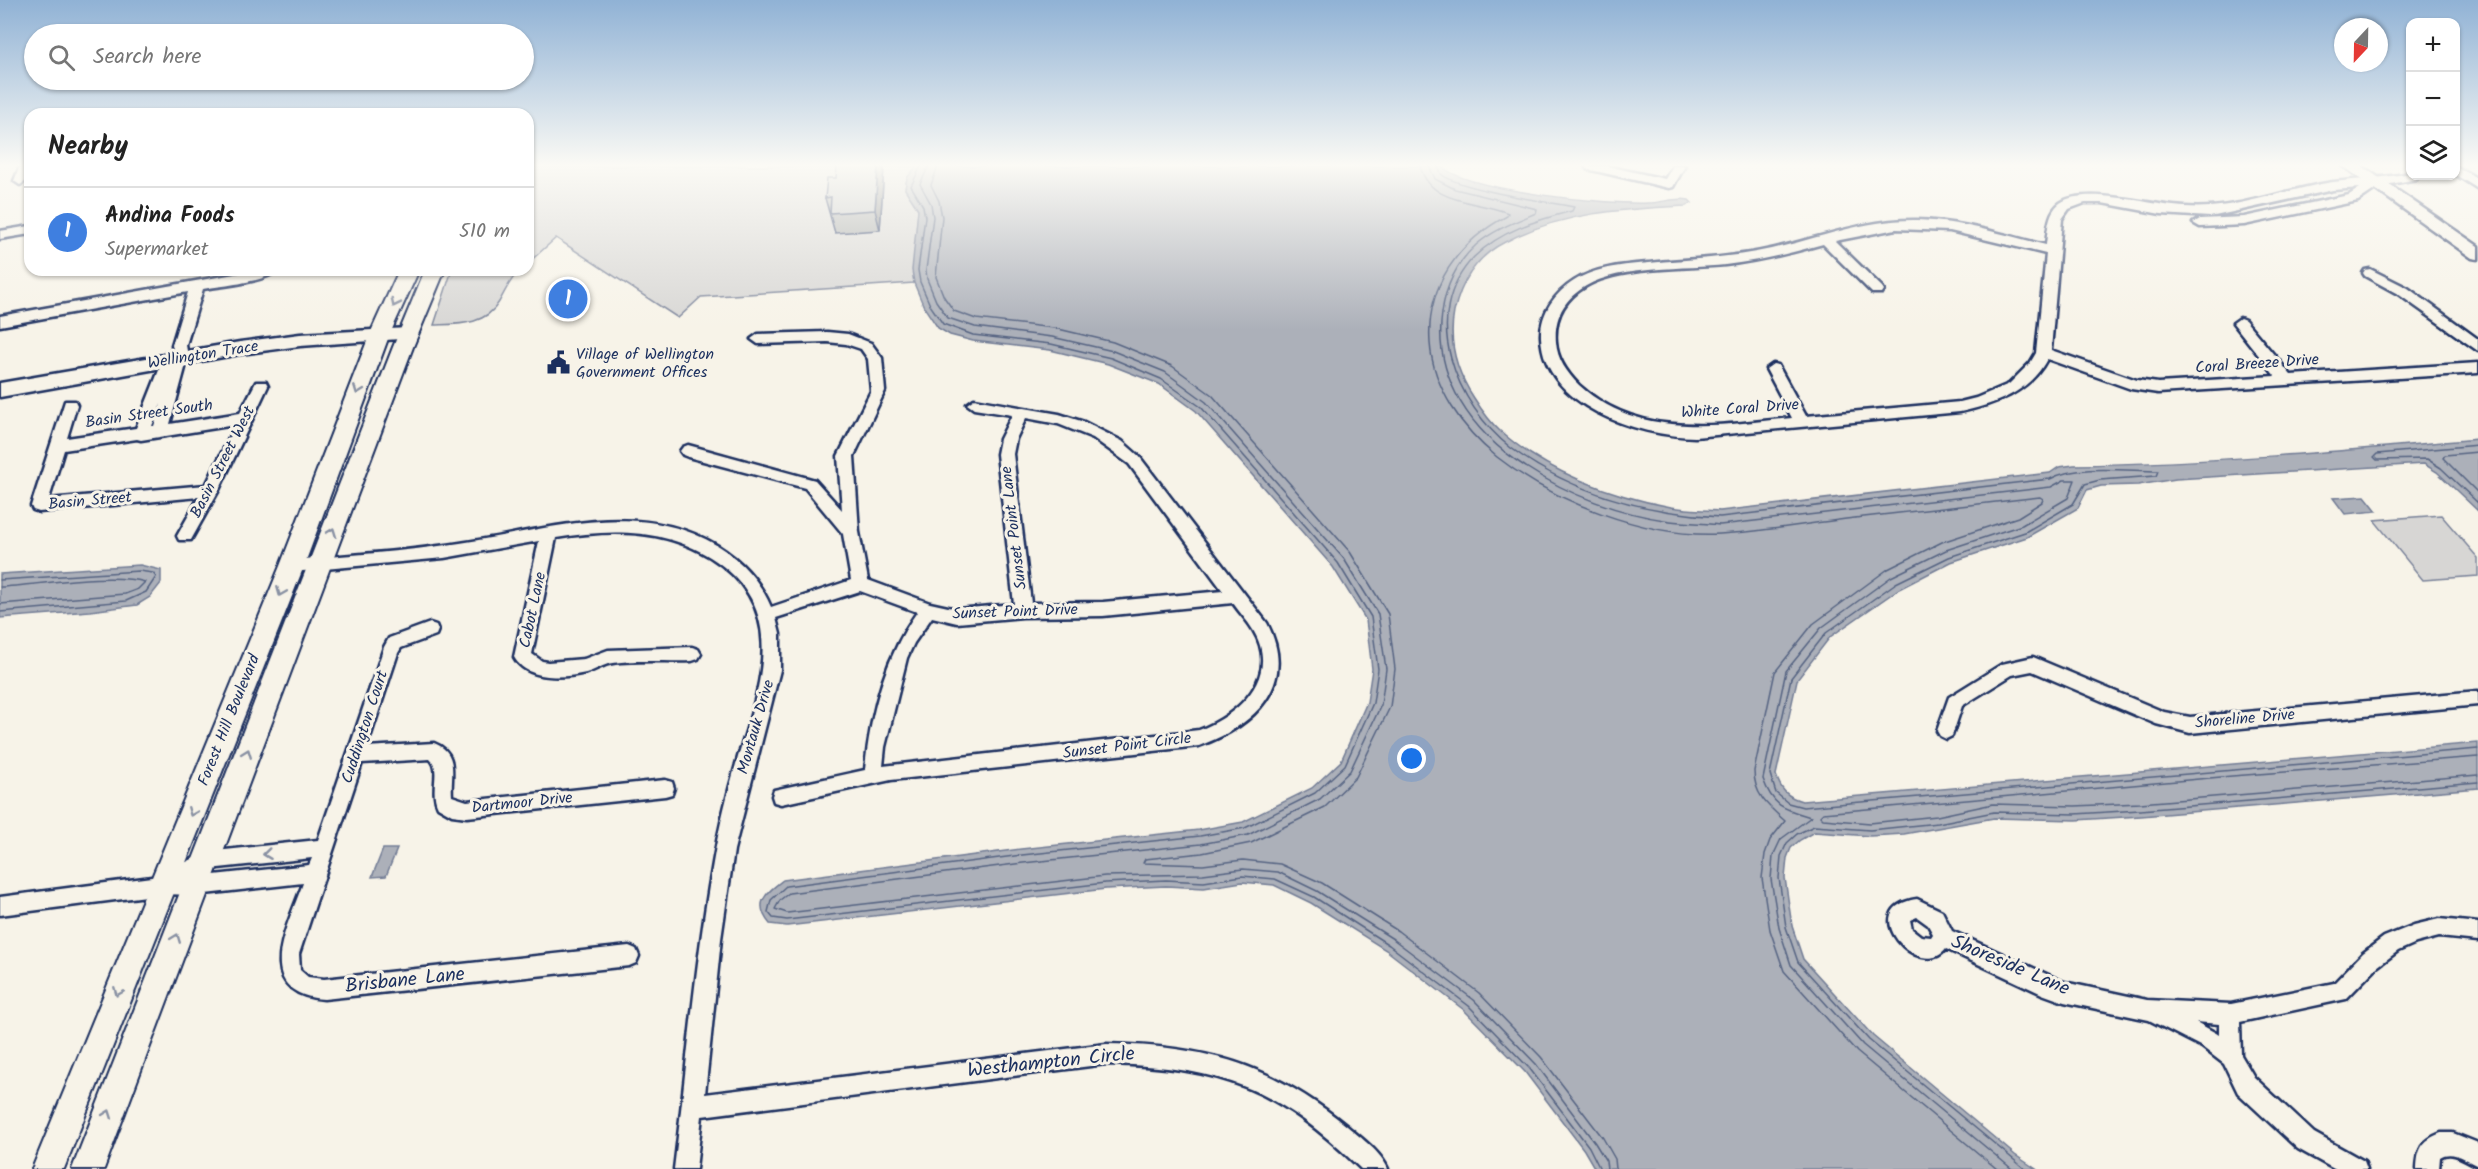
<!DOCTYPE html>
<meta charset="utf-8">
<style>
body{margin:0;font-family:Kalam,sans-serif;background:#f2f2f2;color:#222}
.controls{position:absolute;right:18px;top:18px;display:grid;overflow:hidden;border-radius:12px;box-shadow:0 2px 4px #0004}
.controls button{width:54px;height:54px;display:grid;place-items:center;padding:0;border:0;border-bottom:2px solid #e0e0e0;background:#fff;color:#222;font:30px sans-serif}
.compass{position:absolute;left:2334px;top:18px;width:54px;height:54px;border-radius:50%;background:#fff;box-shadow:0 2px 4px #0004;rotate:202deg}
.you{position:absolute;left:1412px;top:759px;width:21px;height:21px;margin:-15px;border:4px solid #fff;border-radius:50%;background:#1a73e8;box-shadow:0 0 0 9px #1a73e833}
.badge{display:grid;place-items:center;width:39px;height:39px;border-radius:50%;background:#0f766e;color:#fff;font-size:20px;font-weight:700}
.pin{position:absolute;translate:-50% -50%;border:3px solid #fff;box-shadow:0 2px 6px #0006}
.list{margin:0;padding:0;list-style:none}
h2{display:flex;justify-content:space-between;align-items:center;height:78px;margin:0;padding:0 24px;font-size:26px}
h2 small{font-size:20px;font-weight:400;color:#767676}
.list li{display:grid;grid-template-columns:39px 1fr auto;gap:18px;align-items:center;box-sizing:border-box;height:90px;padding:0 24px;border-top:2px solid #e0e0e0}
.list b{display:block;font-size:22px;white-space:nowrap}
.list p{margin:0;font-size:20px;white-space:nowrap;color:#767676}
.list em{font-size:20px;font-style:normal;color:#767676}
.icon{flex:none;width:33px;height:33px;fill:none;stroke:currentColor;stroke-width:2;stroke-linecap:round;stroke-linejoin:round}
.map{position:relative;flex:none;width:2478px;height:1169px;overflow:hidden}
.search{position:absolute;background:#fff;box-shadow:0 2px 4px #0004;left:24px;top:24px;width:510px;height:66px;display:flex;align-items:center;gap:15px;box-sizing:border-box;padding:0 21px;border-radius:33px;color:#767676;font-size:22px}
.panel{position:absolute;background:#fff;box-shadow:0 2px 4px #0004;left:24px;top:108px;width:510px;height:168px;border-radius:18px}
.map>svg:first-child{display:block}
</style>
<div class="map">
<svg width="2478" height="1169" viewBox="0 0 2478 1169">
<rect width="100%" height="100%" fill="#f7f3e8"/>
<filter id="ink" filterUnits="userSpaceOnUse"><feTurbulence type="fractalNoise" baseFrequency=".0167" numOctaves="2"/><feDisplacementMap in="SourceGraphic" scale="12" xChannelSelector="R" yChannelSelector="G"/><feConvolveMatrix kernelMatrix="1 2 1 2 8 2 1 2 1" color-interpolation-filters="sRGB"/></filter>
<g filter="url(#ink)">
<g fill="#d7d6d4" stroke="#798299" stroke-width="1.5">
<path d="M528,166H917L907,178L905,189L918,209L914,283L701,297L678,318L556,238L528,263Z"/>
<path d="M452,270H520C510,279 506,290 499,302C485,326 457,324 434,325Z"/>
<path d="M2441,515L2478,558V576L2423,580L2374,520Z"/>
</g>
<g fill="#acb0b9" stroke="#727c95" stroke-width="1.5">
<path d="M917,166H1441C1467,191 1609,205 1648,203C1661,203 1676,197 1689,200L1692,203L1686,206C1623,209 1562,212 1505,242C1477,256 1461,282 1454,312C1448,343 1457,372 1474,398C1481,409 1489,421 1499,430C1544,471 1611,496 1671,507C1687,510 1704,510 1720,511L2050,473L2059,467L2074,465C2209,463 2343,451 2478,439V511L2437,472L2424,464L2176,479L2138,485L2101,486L2087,490L2078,508L2027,537L1951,562L1899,589L1830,637L1797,680L1776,775C1781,790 1787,797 1802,801L2478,743V788L2141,816L2076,820L1994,818L1904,834L1870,836L1814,832L1800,840L1791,848L1787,858L1785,878L1792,926L1803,959L1873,1036L2015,1155L2036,1169H1595L1584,1150L1525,1072L1464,1010L1386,950L1311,903L1274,885L1242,882L1204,888L1166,886L1106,889L787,926L770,924C753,903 765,894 783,880L1021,849L1199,830L1243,822L1312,788L1341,761L1367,702L1372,669L1366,620L1333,567L1196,411L1159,384L1108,364L1050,350L973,341L950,335L938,328L924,307L914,283L912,270L918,209L905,189L907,178Z"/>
<path d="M2365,496L2377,511L2345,514L2333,498Z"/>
<path d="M140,565L161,570V583L150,597L137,605L90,611L0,618V574Z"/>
<path d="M383,849H397L386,876L372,877Z"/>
</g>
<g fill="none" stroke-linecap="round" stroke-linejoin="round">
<g stroke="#556382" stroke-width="1.5">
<path d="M921,166L911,186L923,206L925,217L918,270L920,282L930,305L943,324L973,335L1051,344L1111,358L1161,379L1201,407L1338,563L1371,617L1378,669L1373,703L1345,765L1315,793L1245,828L1200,836L1022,855L786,886L771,900L768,912L773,918L787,920L1105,883L1166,880L1204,882L1242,876L1275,879L1314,897L1389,945L1469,1006L1530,1069L1589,1147L1600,1169"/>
<path d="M929,166L920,184L931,204L933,217L926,270L927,279L936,301L948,318L975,327L1052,337L1113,351L1165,372L1206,402L1344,559L1378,614L1386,669L1381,705L1350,771L1320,799L1248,835L1201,844L1023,863L789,893L780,900L775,909L787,913L1105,876L1203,874L1243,869L1278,872L1317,891L1393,939L1474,1000L1536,1064L1595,1143L1606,1161L1607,1169"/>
<path d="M938,166L931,185L939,201L942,217L936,277L944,297L954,311L976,319L1054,328L1113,342L1172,366L1212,395L1350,552L1388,614L1395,669L1390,707L1356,777L1325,807L1251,843L1202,853L1145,859L1143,863L1203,865L1243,860L1280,864L1322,883L1398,931L1479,993L1541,1057L1603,1138L1615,1159L1616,1169"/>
<path d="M1420,166C1430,205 1476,200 1508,213L1507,216C1458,242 1426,286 1430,343C1433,388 1463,430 1497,457C1554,502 1647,538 1720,534C1762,532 1805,524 1846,519C1911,512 1975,504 2040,497L2043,499L2042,502L2018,517L1942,542L1888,569L1813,624L1775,672L1754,771C1754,795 1768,806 1785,821L1770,840L1765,854L1762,878L1770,930L1784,971L1857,1052L1997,1169"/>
<path d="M1429,166L1435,179L1455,189L1537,209L1536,213C1515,222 1493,230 1476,245C1457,262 1445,287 1442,313C1433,378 1472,433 1526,467C1568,495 1620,514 1670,521C1687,523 1703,523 1720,525L2051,487L2064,480H2075L2068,498L2022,525L1946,550L1891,577L1821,628L1786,671L1763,779C1773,807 1784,809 1811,817L1781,839L1773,856L1771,879L1779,928L1791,965L1863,1045L2012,1169"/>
<path d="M1437,166C1438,167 1441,173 1441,174C1458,189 1548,202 1574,207L1572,211C1537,220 1500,231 1474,257C1418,315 1456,405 1511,448C1572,493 1646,513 1720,517L2050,479C2077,464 2127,471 2158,471L2156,476L2100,480L2085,484L2073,504L2025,532L1949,557L1896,583L1826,633L1791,678L1770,774L1776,793L1788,803L1803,807L2478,749"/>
<path d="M2478,445L2377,454L2374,457L2377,460L2427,459L2441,468L2478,503"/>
<path d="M2478,452L2445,455L2443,458L2478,493"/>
<path d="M0,580L139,571L153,573L156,577L146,592L126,601L0,612"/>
<path d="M0,587C39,585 110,572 145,582L138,589L125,594L0,604"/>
<path d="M2478,757L2232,776L1823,813L1820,816L1823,819L1870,823L1937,816L1993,804L2075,806L2140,803L2478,775"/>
<path d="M2025,1169L1869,1040L1798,962L1786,927L1779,878L1781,856L1787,843L1797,834L1814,826L1870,830L1938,823L1994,812L2075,814L2140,810L2478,782"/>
</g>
<defs>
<g id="minor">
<path d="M20,166H30L26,181L20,185L14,181Z"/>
<path d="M1585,166H1607L1665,179L1673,166H1685L1673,187L1669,188L1587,169Z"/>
<path d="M2456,166L2478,179V189L2456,175Z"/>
<path d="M2410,173V176H2419L2417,179L2380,186L2358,201L2244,225L2200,227L2193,223L2200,219L2244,217L2349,195L2360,188L2333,190L2210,217L2161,214L2102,203H2085L2069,209L2062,219L2051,350L2137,380L2158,383L2275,376L2233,323L2240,318L2245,320L2291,375L2478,363V373L2158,393L2131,389L2047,359C2029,393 1995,404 1960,412L1695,437C1637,436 1544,406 1541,337C1540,313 1555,293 1574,281C1596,267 1624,265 1649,263C1689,259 1731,258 1771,249C1819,238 1867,219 1917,220C1962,221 2004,235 2046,245C2048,231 2047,213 2060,203C2085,185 2154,206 2185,207C2236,211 2284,189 2333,182C2359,179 2385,178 2410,173ZM1896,229L1950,231L2046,254L2036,353L2030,363L2009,384L1976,398L1960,402L1806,416L1778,365L1773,364L1766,369L1792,418C1719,425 1640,440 1579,385C1567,373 1557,359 1556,342C1554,317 1564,299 1586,286C1620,266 1686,269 1725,265C1759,261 1791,253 1823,244L1872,293H1882L1884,290L1882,287L1835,241Z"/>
<path d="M30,226V234L0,239V231Z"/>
<path d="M2370,269L2408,288L2478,339V351L2398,294L2365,276L2363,273L2365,270Z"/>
<path d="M257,270H278C266,282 221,286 203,289L186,345L188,357L170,424L240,413L256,382H266L268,386L219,490L191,540H179L177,536L199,497L39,512L33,510L31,506L65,401H75L77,405L67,438L136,428L165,355L167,352L173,350L172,345L188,292L0,326V316ZM161,404L154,426H152ZM235,425L206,485L49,499L64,450L137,439L141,440Z"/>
<path d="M827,332L848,334L871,343L882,358L885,391L854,456L859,532L868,580L930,603L957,609L1014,604L997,454L1000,439L1012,415L974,409L967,404L974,399L1059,414L1084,422L1122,441L1139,456L1267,623C1299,685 1254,726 1199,746L891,780L781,804L774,802L772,796L774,790L865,770C870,715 885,657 917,612L860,591L776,618L780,634V670L734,850L721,939L705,1094L1106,1044C1205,1046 1270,1063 1347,1126C1361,1138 1381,1152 1388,1169H1361C1278,1088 1222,1067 1106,1064L702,1116L696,1169H674C687,1067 695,964 713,863C719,827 728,791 738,757C761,684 790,607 710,557C663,528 609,529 556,538L532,654L542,661L548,662L584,659L608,650L692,647L698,649L701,654L698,659L692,661C669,662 629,659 608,664C601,666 594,671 586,673C564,678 527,681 514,657L539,541L444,558L292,572L286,570L284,566L286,562L292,560C348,555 404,552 460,543C546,531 637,497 718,546C742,561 760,581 771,607L851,580L843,534L805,488L688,457L683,455L680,451L683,447L688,445L815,480L842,510L838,456L871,391L868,359L861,349L846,344L827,342L758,344L751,339L758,334ZM1026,418L1058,424L1093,438L1129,464L1223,591L1103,602L1031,603L1013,454L1016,439ZM1233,603C1239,612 1247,620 1253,630C1281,676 1239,715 1199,730L883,766L885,747L907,658L914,643L932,617L957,623L1023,617L1103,616Z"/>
<path d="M430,623L436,625L438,630L436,635L401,648L398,653L367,747L434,743C460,753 450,776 452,796L467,801L665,780L672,782L674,788L672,794L665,796L467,817L452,815L438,807C429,789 442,770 430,759L362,763L299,954L300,970L308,977L324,979L629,946L636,949L639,956L636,963L629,966L324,999C250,993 288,926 303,883L196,895L162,894L0,915V897L159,876L206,852L318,840L384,647L389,638ZM312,858L309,865L195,877L209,869Z"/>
<path d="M2033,657L2164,712L2190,717L2478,691V705L2190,733L2156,724L2032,671L2012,675L1962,706L1952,736L1946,739L1940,736L1937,731L1949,697L2002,664Z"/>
<path d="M1917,899L1942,911L1952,931L2064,982L2147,1000L2231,1004L2334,983L2363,953L2384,937L2414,925L2439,919L2478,923V941L2439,937L2416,943L2398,951L2377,967L2346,999L2240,1022L2241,1055L2254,1077L2314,1133L2364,1161L2367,1169H2334L2298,1149L2238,1093L2224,1064L2202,1047L2149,1020L2064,1002L2042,994L1946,949C1920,983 1853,908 1917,899ZM1917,917L1928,925L1933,934L1931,937L1921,936L1912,929L1910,920ZM2196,1022L2219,1024V1035L2216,1033Z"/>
<path d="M2441,1133H2453L2478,1143V1166C2466,1161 2453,1149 2440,1157L2439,1169H2417C2418,1149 2421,1141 2441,1133Z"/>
</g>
<g id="tertiary">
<path d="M2343,166H2362L2478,246V259L2472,258Z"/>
<path d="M408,328L414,330L417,334L414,338L300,346L240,354L0,397V383L240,342L300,334Z"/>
</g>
<g id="secondary">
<path d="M399,270H419L389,336L304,566L64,1169H32L280,566L369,336Z"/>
<path d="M425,270H445L413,347L104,1169H72L393,347Z"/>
</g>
</defs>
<use href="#minor" stroke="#1b2f5e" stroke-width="5"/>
<use href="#tertiary" stroke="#1b2f5e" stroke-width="5"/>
<use href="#secondary" stroke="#1b2f5e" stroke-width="4"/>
<use href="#minor" fill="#f7f3e8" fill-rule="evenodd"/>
<use href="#tertiary" fill="#f7f3e8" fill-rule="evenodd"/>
<use href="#secondary" fill="#f7f3e8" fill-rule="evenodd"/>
</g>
<path fill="#a5a8a9" stroke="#1b2f5e" stroke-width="1.5" d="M884,166L880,230L835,233L825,198L836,178Z"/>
<path fill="#86888a" stroke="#1b2f5e" stroke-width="1.5" d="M878,166H884L880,230L875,210Z"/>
<path fill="#c0c3c5" stroke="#1b2f5e" stroke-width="1.5" d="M837,166H878L875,210L830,213L831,197L825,198L827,178H836Z"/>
<defs><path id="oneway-chevron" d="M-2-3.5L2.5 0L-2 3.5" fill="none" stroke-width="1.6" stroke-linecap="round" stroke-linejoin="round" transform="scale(1.5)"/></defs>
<g stroke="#8991a3">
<use href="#oneway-chevron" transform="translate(395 303) rotate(116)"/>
<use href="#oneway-chevron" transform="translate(358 390) rotate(111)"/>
<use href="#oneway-chevron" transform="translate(332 532) rotate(-69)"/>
<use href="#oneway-chevron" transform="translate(281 592) rotate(112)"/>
<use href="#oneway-chevron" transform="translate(247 753) rotate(-69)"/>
<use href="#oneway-chevron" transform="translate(192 812) rotate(112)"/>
<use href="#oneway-chevron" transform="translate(267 854) rotate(173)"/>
<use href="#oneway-chevron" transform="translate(176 938) rotate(-69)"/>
<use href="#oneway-chevron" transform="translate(118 992) rotate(112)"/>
<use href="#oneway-chevron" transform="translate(108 1114) rotate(-70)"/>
</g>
</g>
<linearGradient id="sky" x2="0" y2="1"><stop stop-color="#90b2d5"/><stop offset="0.5" stop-color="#fbfaf5"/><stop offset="1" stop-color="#fbfaf5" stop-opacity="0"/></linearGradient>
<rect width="2478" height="330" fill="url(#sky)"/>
<defs>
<symbol id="civic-bare" viewBox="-9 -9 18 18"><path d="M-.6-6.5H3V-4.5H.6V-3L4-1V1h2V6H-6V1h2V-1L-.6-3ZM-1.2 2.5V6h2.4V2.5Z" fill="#1b2f5e" stroke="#f7f3e8" stroke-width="2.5" paint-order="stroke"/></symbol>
</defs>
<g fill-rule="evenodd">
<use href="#civic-bare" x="542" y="346" width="33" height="33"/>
</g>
<g text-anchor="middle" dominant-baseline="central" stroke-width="6" stroke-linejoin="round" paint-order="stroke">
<g font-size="16" fill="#1b2f5e" stroke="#f7f3e8" text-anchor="start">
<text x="576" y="354">Village of Wellington<tspan x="576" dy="18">Government Offices</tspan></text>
</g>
<g font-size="16" fill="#1b2f5e" stroke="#f7f3e8">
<text transform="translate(203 355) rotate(-9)">Wellington Trace</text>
<text transform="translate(2257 364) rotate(-4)">Coral Breeze Drive</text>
<text transform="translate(1740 409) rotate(-4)">White Coral Drive</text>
<text transform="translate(149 414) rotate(-8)">Basin Street South</text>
<text transform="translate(223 462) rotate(-63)">Basin Street West</text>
<text transform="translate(90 501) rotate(-5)">Basin Street</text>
<text transform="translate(1014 528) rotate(-97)">Sunset Point Lane</text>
<text transform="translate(533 610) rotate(-78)">Cabot Lane</text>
<text transform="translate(1015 612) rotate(-2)">Sunset Point Drive</text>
<text transform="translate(2245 719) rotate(-5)">Shoreline Drive</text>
<text transform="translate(229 720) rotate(-68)">Forest Hill Boulevard</text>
<text transform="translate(365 727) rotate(-72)">Cuddington Court</text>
<text transform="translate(756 727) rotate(-74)">Montauk Drive</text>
<text transform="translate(1127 746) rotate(-7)">Sunset Point Circle</text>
<text transform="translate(522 803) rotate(-6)">Dartmoor Drive</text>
</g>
<g font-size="20" fill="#1b2f5e" stroke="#f7f3e8">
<text transform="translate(2010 966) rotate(23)">Shoreside Lane</text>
<text transform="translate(405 981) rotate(-6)">Brisbane Lane</text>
<text transform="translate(1051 1063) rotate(-6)">Westhampton Circle</text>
</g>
</g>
</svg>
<div class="controls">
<button>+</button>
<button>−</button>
<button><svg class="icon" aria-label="layers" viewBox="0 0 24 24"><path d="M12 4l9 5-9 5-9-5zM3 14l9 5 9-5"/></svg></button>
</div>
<svg class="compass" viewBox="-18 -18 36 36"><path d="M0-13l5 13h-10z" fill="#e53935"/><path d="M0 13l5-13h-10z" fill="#767676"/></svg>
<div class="you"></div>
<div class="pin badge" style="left:568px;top:299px;background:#3f7fe0">1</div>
<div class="search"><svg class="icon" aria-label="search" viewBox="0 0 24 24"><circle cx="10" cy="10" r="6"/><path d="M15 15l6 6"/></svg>Search here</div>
<section class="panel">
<h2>Nearby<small></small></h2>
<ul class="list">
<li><span class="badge" style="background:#3f7fe0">1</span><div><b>Andina Foods</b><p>Supermarket</p></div><em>510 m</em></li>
</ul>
</section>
</div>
